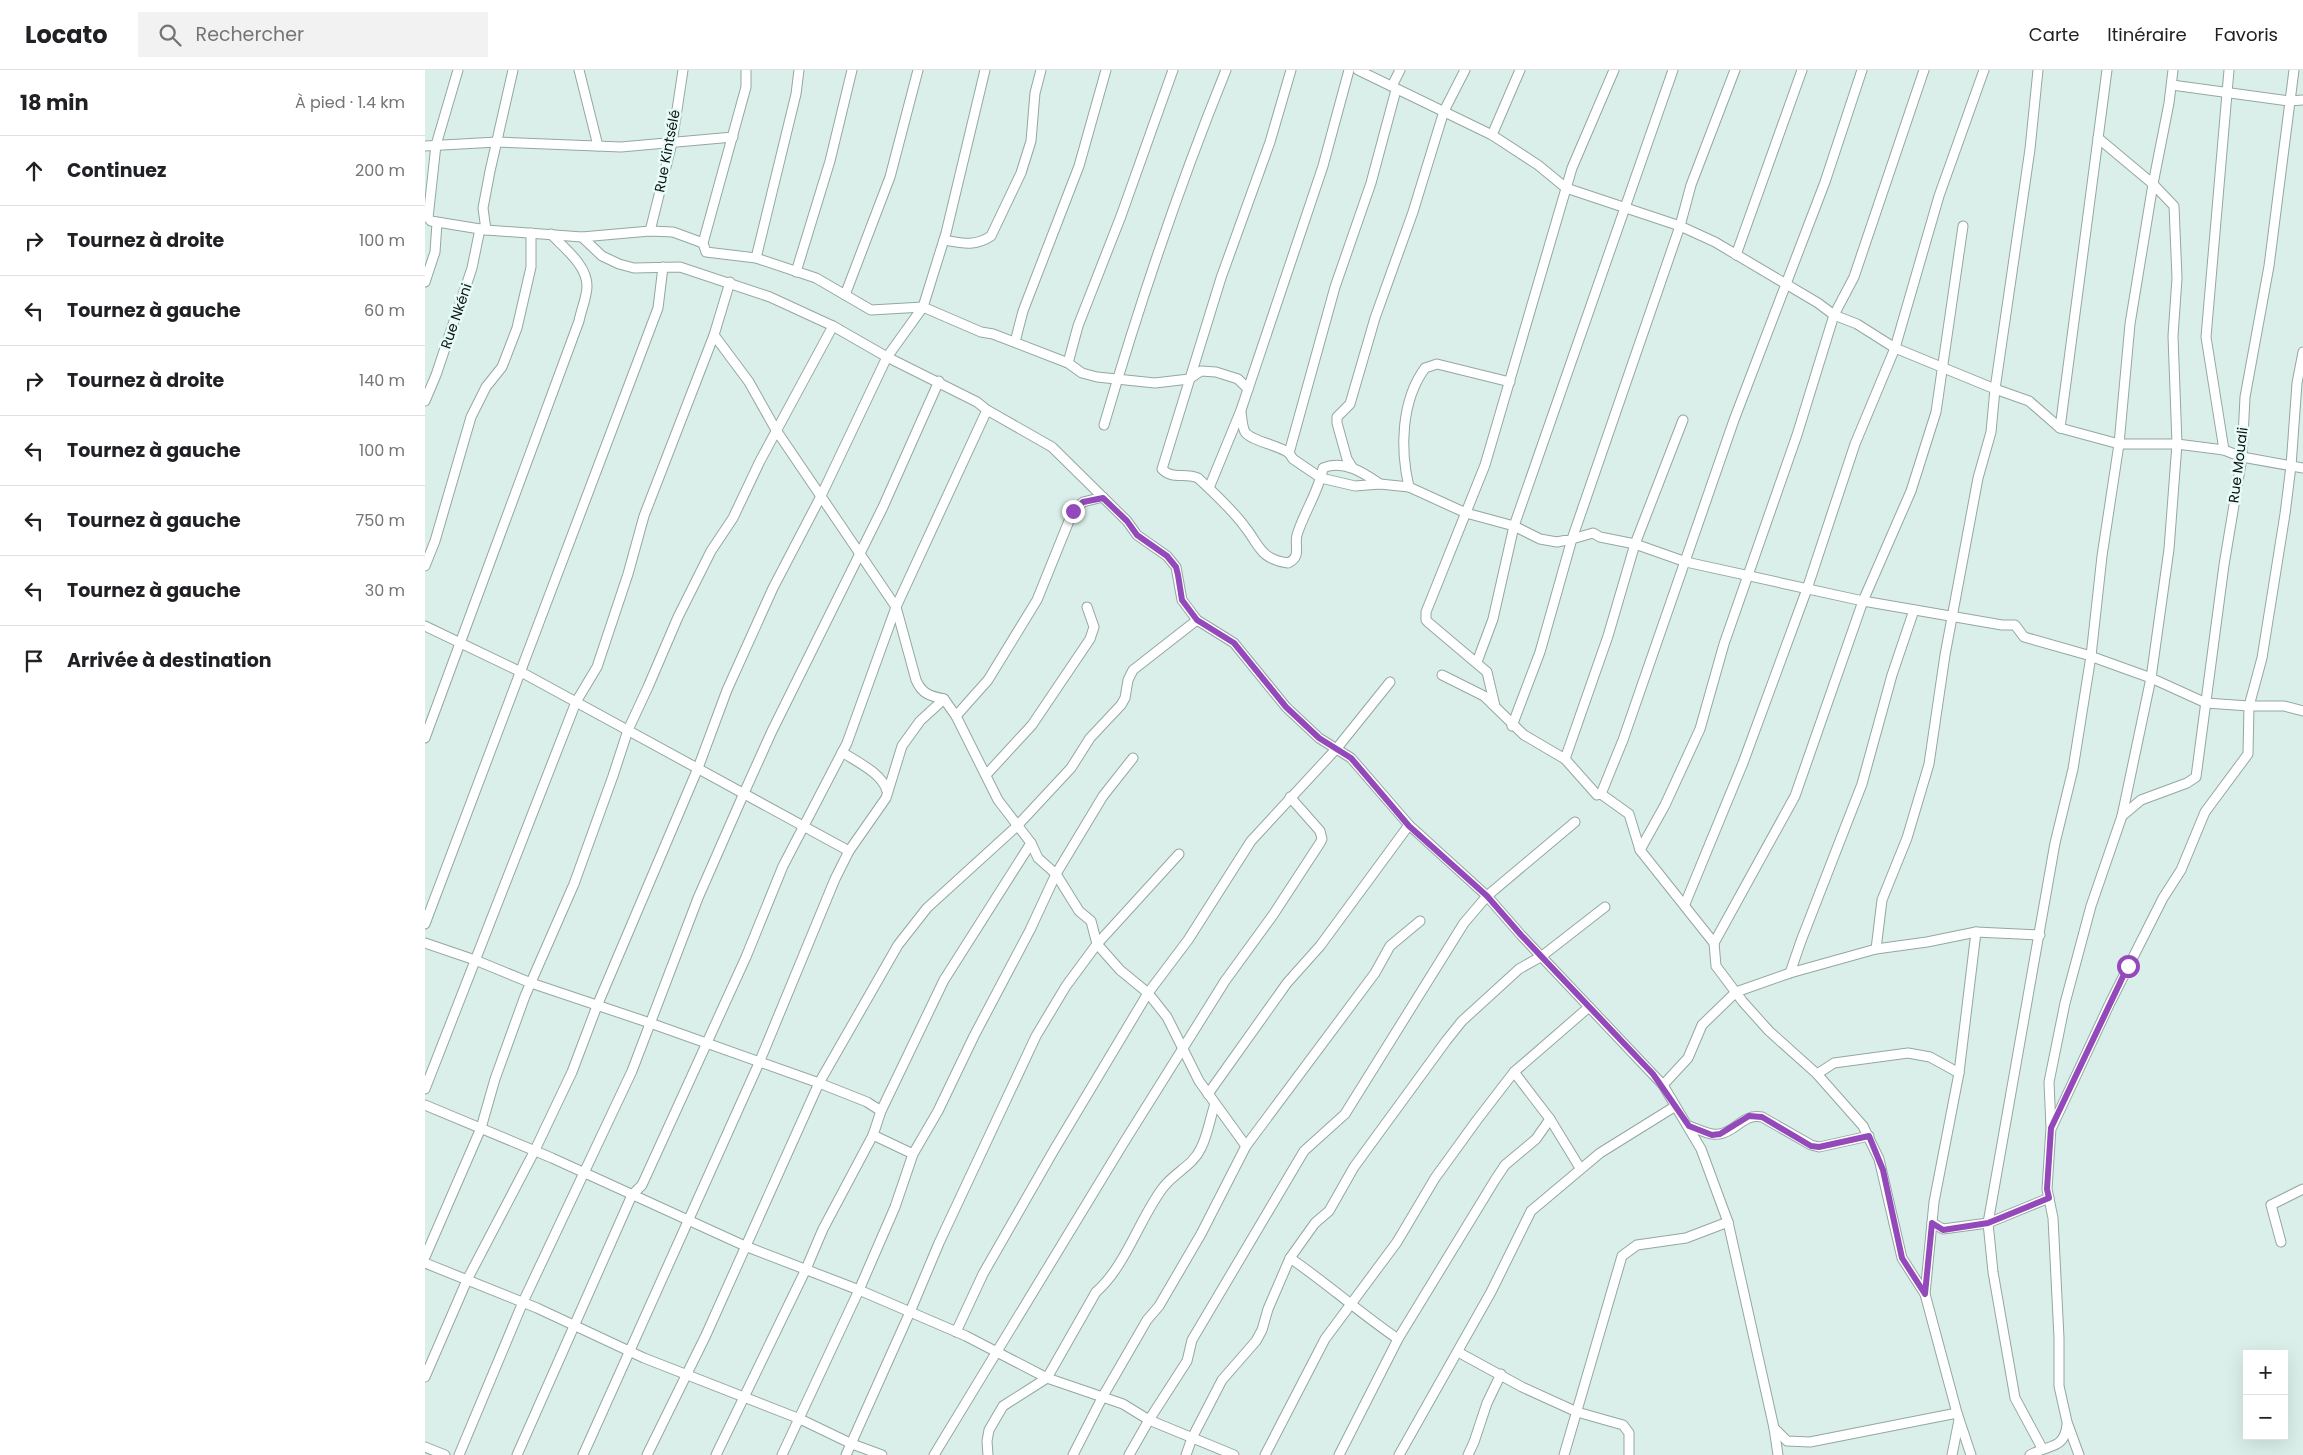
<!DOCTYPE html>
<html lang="fr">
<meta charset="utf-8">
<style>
body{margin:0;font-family:Poppins,sans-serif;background:#f2f2f2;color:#202124}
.controls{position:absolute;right:15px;bottom:15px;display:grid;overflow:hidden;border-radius:0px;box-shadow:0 5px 20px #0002}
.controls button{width:45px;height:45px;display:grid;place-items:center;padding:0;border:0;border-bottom:1px solid #e0e0e0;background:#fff;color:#202124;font:25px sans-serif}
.stop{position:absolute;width:15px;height:15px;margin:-11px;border:4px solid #9449bb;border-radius:50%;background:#fff}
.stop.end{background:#9449bb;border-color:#fff;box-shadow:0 1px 5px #0008}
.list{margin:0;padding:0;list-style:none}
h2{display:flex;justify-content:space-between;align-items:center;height:65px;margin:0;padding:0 20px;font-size:21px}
h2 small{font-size:16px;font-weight:400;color:#757577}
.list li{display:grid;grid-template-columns:32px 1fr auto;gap:15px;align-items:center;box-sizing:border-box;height:70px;padding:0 20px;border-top:1px solid #e0e0e0}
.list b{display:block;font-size:19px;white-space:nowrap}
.list em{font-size:16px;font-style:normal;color:#757577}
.icon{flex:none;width:28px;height:28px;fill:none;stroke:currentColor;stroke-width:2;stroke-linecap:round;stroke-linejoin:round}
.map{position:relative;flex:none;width:1878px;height:1385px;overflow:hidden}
header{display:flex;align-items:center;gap:30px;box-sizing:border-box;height:70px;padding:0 25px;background:#fff;border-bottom:1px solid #e0e0e0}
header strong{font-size:24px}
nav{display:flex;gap:28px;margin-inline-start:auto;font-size:18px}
.search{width:350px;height:45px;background:#f2f2f2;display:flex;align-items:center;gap:12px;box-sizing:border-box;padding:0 18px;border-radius:0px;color:#757577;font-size:19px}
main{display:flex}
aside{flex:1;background:#fff}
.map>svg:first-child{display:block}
</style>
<header>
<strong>Locato</strong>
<div class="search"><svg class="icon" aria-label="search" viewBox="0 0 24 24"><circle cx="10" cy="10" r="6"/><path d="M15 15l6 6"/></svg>Rechercher</div>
<nav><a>Carte</a><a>Itinéraire</a><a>Favoris</a></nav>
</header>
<main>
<aside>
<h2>18 min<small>À pied · 1.4 km</small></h2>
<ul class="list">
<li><svg class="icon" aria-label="ahead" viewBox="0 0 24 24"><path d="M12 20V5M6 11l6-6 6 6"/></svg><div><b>Continuez</b></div><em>200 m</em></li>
<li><svg class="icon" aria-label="right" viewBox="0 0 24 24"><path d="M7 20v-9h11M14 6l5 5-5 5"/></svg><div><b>Tournez à droite</b></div><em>100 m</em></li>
<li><svg class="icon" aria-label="left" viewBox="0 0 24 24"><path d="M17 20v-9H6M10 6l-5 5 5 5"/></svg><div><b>Tournez à gauche</b></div><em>60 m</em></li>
<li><svg class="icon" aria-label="right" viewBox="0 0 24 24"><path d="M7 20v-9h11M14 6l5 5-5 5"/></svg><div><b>Tournez à droite</b></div><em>140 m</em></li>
<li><svg class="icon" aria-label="left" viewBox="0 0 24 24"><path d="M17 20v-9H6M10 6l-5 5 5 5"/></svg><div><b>Tournez à gauche</b></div><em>100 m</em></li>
<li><svg class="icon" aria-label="left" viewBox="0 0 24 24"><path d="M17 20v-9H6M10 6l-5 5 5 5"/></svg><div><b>Tournez à gauche</b></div><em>750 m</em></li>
<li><svg class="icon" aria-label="left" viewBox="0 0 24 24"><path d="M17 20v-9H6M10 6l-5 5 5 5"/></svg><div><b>Tournez à gauche</b></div><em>30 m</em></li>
<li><svg class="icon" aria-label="arrive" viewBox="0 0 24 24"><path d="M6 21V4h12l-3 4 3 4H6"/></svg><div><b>Arrivée à destination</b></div></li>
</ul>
</aside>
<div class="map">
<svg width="1878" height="1385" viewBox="0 0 1878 1385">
<rect width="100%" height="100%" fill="#dbefea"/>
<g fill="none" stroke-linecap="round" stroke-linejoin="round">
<defs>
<g id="minor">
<path d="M33,0L11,75L3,148L6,151L61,160L157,167L225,161L248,162L278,173"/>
<path d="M154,0L173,76"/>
<path d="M321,0V17L278,173L281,182L331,188L391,208L446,240L498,237L556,262L568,264L643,293L657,303L672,307L730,313L764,309L776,301L791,302L813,309L823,319"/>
<path d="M866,0L845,72L796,208L737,399C747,410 760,402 773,408C789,423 807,439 820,457C835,476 835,489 863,493C877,487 869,475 872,465C879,442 894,421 898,398C918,389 939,403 955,414"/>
<path d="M933,0L1067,65L1113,95L1141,118L1255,156L1290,172L1393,233L1409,245L1432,254L1470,278L1570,319L1604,331L1635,358L1694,374H1752L1799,380L1817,387L1878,398"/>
<path d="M1747,15L1864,31L1878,30"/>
<path d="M967,16L975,0"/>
<path d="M971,20L946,113L910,217L864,383L868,389L896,408L930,416L955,414L984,417L1041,443L1089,456L1115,469L1132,472L1147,469L1255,156L1266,115L1310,0"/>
<path d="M1067,65L1095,0"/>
<path d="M0,76L72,72L196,77L308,67"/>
<path d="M61,160L58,138L65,101L88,0"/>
<path d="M225,161L247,73L258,0"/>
<path d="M157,167L177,186L194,194L209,198L255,197L345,227L408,256L462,287L552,332L562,340L627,377L702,451L712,465L742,486L751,497L757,530L772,550L809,573L861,637L894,668L926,688L984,755L1062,826L1096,865L1238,1015L1276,1079L1303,1152L1349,1358L1362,1371L1385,1372L1532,1343"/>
<path d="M519,170C536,173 550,177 566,166L596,103L606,71L610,23L616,0"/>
<path d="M1311,185L1377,0"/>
<path d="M331,188L371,24L374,0"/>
<path d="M371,202L405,91L427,0"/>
<path d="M0,212L10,182L12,153"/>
<path d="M420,225L465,107L493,0"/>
<path d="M289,265L324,312L351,360L471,537L491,610C497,624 505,626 519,629L531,646L573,730L606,773L613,788L631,804L654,841L666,851L672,874L695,900L723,923L742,947L774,1011L821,1076"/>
<path d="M590,272L598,241L654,96L681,0"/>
<path d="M643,293L653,256L696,146L748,0"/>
<path d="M0,331L11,305L47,198L55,159"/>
<path d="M816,342C817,348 817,356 820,362C826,371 853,375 864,383"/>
<path d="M679,355C714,235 754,116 801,0"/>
<path d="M1635,358L1682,0"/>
<path d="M1799,380L1781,267L1804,0"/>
<path d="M927,397L922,389L912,353V347L925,334L950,248L988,142L1019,41L1040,0"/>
<path d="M984,417C975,379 976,331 1000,298L1012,294L1085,312"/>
<path d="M784,418L816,340L898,96L924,0"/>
<path d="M0,496L10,471L46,347L61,317L77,297L92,258L106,197V163"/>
<path d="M0,556L96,602L424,781"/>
<path d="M1665,586L1726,608L1781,633L1824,636H1859L1878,641"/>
<path d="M1052,592L1068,549L1089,456L1248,0"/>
<path d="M1017,605L1059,626L1099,665L1140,689L1172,725L1176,724L1204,744L1215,780L1289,873L1291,896L1318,932L1344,961L1392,1004L1438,1056L1454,1089L1477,1188L1500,1224L1532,1343L1546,1385"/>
<path d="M1070,636L1062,602L1004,553L1001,550V542L1060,395L1147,98L1189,0"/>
<path d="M531,646L563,610L612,530L648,441L658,432L678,427"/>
<path d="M1087,656L1115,582L1147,469L1168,463L1175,467L1210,474L1261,492L1438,531L1577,555H1590L1599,567L1666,586"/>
<path d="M0,668L154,251C156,240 162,227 162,216C162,195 139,178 126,164"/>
<path d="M417,682C432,692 457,703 462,721"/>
<path d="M1140,689L1183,566L1210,474L1258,350"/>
<path d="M561,705L607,655L665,569L669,557L662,537"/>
<path d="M1176,724L1198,670L1309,350L1400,112L1437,0"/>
<path d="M1697,746L1716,730L1762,713L1771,707L1799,495L1817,387L1820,327L1844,196L1869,0"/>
<path d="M1215,780L1240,735L1275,659L1299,574L1372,365L1409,245L1429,207L1499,0"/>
<path d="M1260,834L1318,693L1382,519L1430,374L1470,278L1514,126L1559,0"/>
<path d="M0,854L233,238L238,197"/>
<path d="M0,873L50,890L106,913L225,953L394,1013L442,1032L456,1041"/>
<path d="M1289,873L1370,726L1438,531L1486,421L1511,342L1538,156"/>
<path d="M1451,879L1457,830L1482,768L1504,694L1520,585L1553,408L1566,362L1570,319L1605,79L1613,0"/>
<path d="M1365,903L1376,871L1437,714L1467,605L1489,540"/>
<path d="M1089,1002L1125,1049L1155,1098"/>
<path d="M1392,1004L1409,993L1483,983L1505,987L1534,1003"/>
<path d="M1238,1015L1263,988L1277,955L1311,922L1365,903L1451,879L1502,872L1551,862L1615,865"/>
<path d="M0,1019L151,632L172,597L203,504L219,446L289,265L305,212"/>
<path d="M783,1024L862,913L895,876L984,755"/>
<path d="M0,1035L127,1088L320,1176L434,1220L541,1266L622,1308L698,1334L724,1350L809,1385"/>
<path d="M1264,1056C1273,1059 1285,1066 1294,1064C1311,1062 1318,1043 1337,1047L1386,1075L1394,1077L1444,1066"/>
<path d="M1627,1057L1685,933L1738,828L1756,800L1780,742L1823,684L1824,636L1837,588L1860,444L1866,396L1872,313L1878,282"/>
<path d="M448,1065L488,1084"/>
<path d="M1507,1153L1518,1159L1563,1153L1624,1128"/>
<path d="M1856,1172L1846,1135L1878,1119"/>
<path d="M0,1187L56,1058L70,1009L100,926L149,814L188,706L203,660L223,617L253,547L286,481L308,448L335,391L408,256"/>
<path d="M865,1188C903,1214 936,1244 973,1269"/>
<path d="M0,1193L112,1238L219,1288L375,1349L427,1374L457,1385"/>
<path d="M1500,1224L1509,1132L1534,1003L1551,862"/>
<path d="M531,1262L558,1204L629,1080L723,923L763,870L826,771L912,678L965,612"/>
<path d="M1033,1282L1097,1317L1152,1342L1198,1355L1204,1363V1385"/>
<path d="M0,1307L42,1210L109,1082L147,1002L172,936L273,698L302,620L348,518L396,426L462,287L498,237L521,163L560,0"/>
<path d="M1349,1358L1353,1385"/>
<path d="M0,1377L20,1385"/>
<path d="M1617,1378L1590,1328L1568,1202L1563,1153L1630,773L1648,699L1666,586L1677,486L1694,374L1705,254L1728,114L1744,33L1748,0"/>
<path d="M34,1385L98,1232L207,1001L273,828L319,723L347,661L458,437L514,311"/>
<path d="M92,1385L207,1125L217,1115L321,887L358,796L422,673L471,537L562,340"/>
<path d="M158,1385L334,993L410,809L424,781L461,728L477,676L495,651L519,629"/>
<path d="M222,1385L281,1265L394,1013L473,875L502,838L592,756L646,698L665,668L696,635L700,628L703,610L708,600L772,550"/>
<path d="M291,1385L381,1199L398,1159L448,1065L456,1041L519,910L606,773"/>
<path d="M357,1385L434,1220L470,1137L488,1084L513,1041L549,966L605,860L631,804L678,726L708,688"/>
<path d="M421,1385L485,1242L514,1173L611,966L641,916L672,874L754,784"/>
<path d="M509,1385L698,1074L800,911L848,845L895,773L897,769L895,761L865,727"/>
<path d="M563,1385L562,1371L564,1360L578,1336L622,1308L671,1222C700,1197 714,1150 737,1119C748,1103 768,1096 776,1078C783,1064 785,1048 790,1034"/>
<path d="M648,1385L678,1326L722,1250L734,1236L776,1164L821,1076L950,903L965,876L995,851"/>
<path d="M704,1385L724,1350L762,1291L767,1270L879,1081L920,1044L1039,853L1062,826L1150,752"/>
<path d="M761,1385L767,1368L797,1310L831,1271L837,1260L843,1239L865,1188L890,1153L904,1141L929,1097L1021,971L1037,951L1094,899L1117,886L1180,837"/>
<path d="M840,1385L900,1269L972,1172L1010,1108L1052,1050L1089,1002L1164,937"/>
<path d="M914,1385L973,1269L1070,1110L1080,1095L1111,1069L1125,1049"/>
<path d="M974,1385L1066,1222L1106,1141L1175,1083L1249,1037"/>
<path d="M1043,1385L1049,1372L1062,1333L1076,1304"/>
<path d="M1139,1385L1197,1186L1212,1175L1261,1168L1303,1152"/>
<path d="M1527,1385L1534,1350"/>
<path d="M1605,1385C1624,1374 1639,1380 1642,1355"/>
<path d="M1654,1385L1642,1352L1634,1316V1268L1628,1148L1622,1119L1626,1058L1624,1012L1640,933L1666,836L1697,746L1726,608L1744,479L1752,374L1748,266L1752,208L1749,136L1728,114L1673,68"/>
</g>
</defs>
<use href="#minor" stroke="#94a7a2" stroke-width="11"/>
<use href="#minor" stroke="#fff" stroke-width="9"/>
</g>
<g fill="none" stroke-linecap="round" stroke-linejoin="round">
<path stroke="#9449bb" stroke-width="6" d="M648,441L658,432L678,428L702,451L712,465L742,486L751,497L753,505L757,530L772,550L809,573L861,637L894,668L926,688L984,756L1062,826L1096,865L1228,1004L1264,1056L1287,1065L1295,1064L1324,1046L1337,1047L1386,1076L1394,1077L1444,1066L1458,1100L1477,1188L1500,1224L1507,1153L1518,1160L1563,1153L1624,1128L1622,1119L1626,1058L1703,896"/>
</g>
<g text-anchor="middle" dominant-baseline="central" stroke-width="5" stroke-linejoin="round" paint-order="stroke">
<g font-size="14" fill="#0d1412" stroke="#e8fcf7">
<text transform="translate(242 81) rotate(-79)">Rue Kintsélé</text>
<text transform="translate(31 246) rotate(-71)">Rue Nkéni</text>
<text transform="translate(1813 395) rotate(-83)">Rue Mouali</text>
</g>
</g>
</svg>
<div class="controls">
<button>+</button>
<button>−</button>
</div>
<div class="stop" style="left:1703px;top:896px"></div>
<div class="stop end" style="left:648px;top:441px"></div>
</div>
</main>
